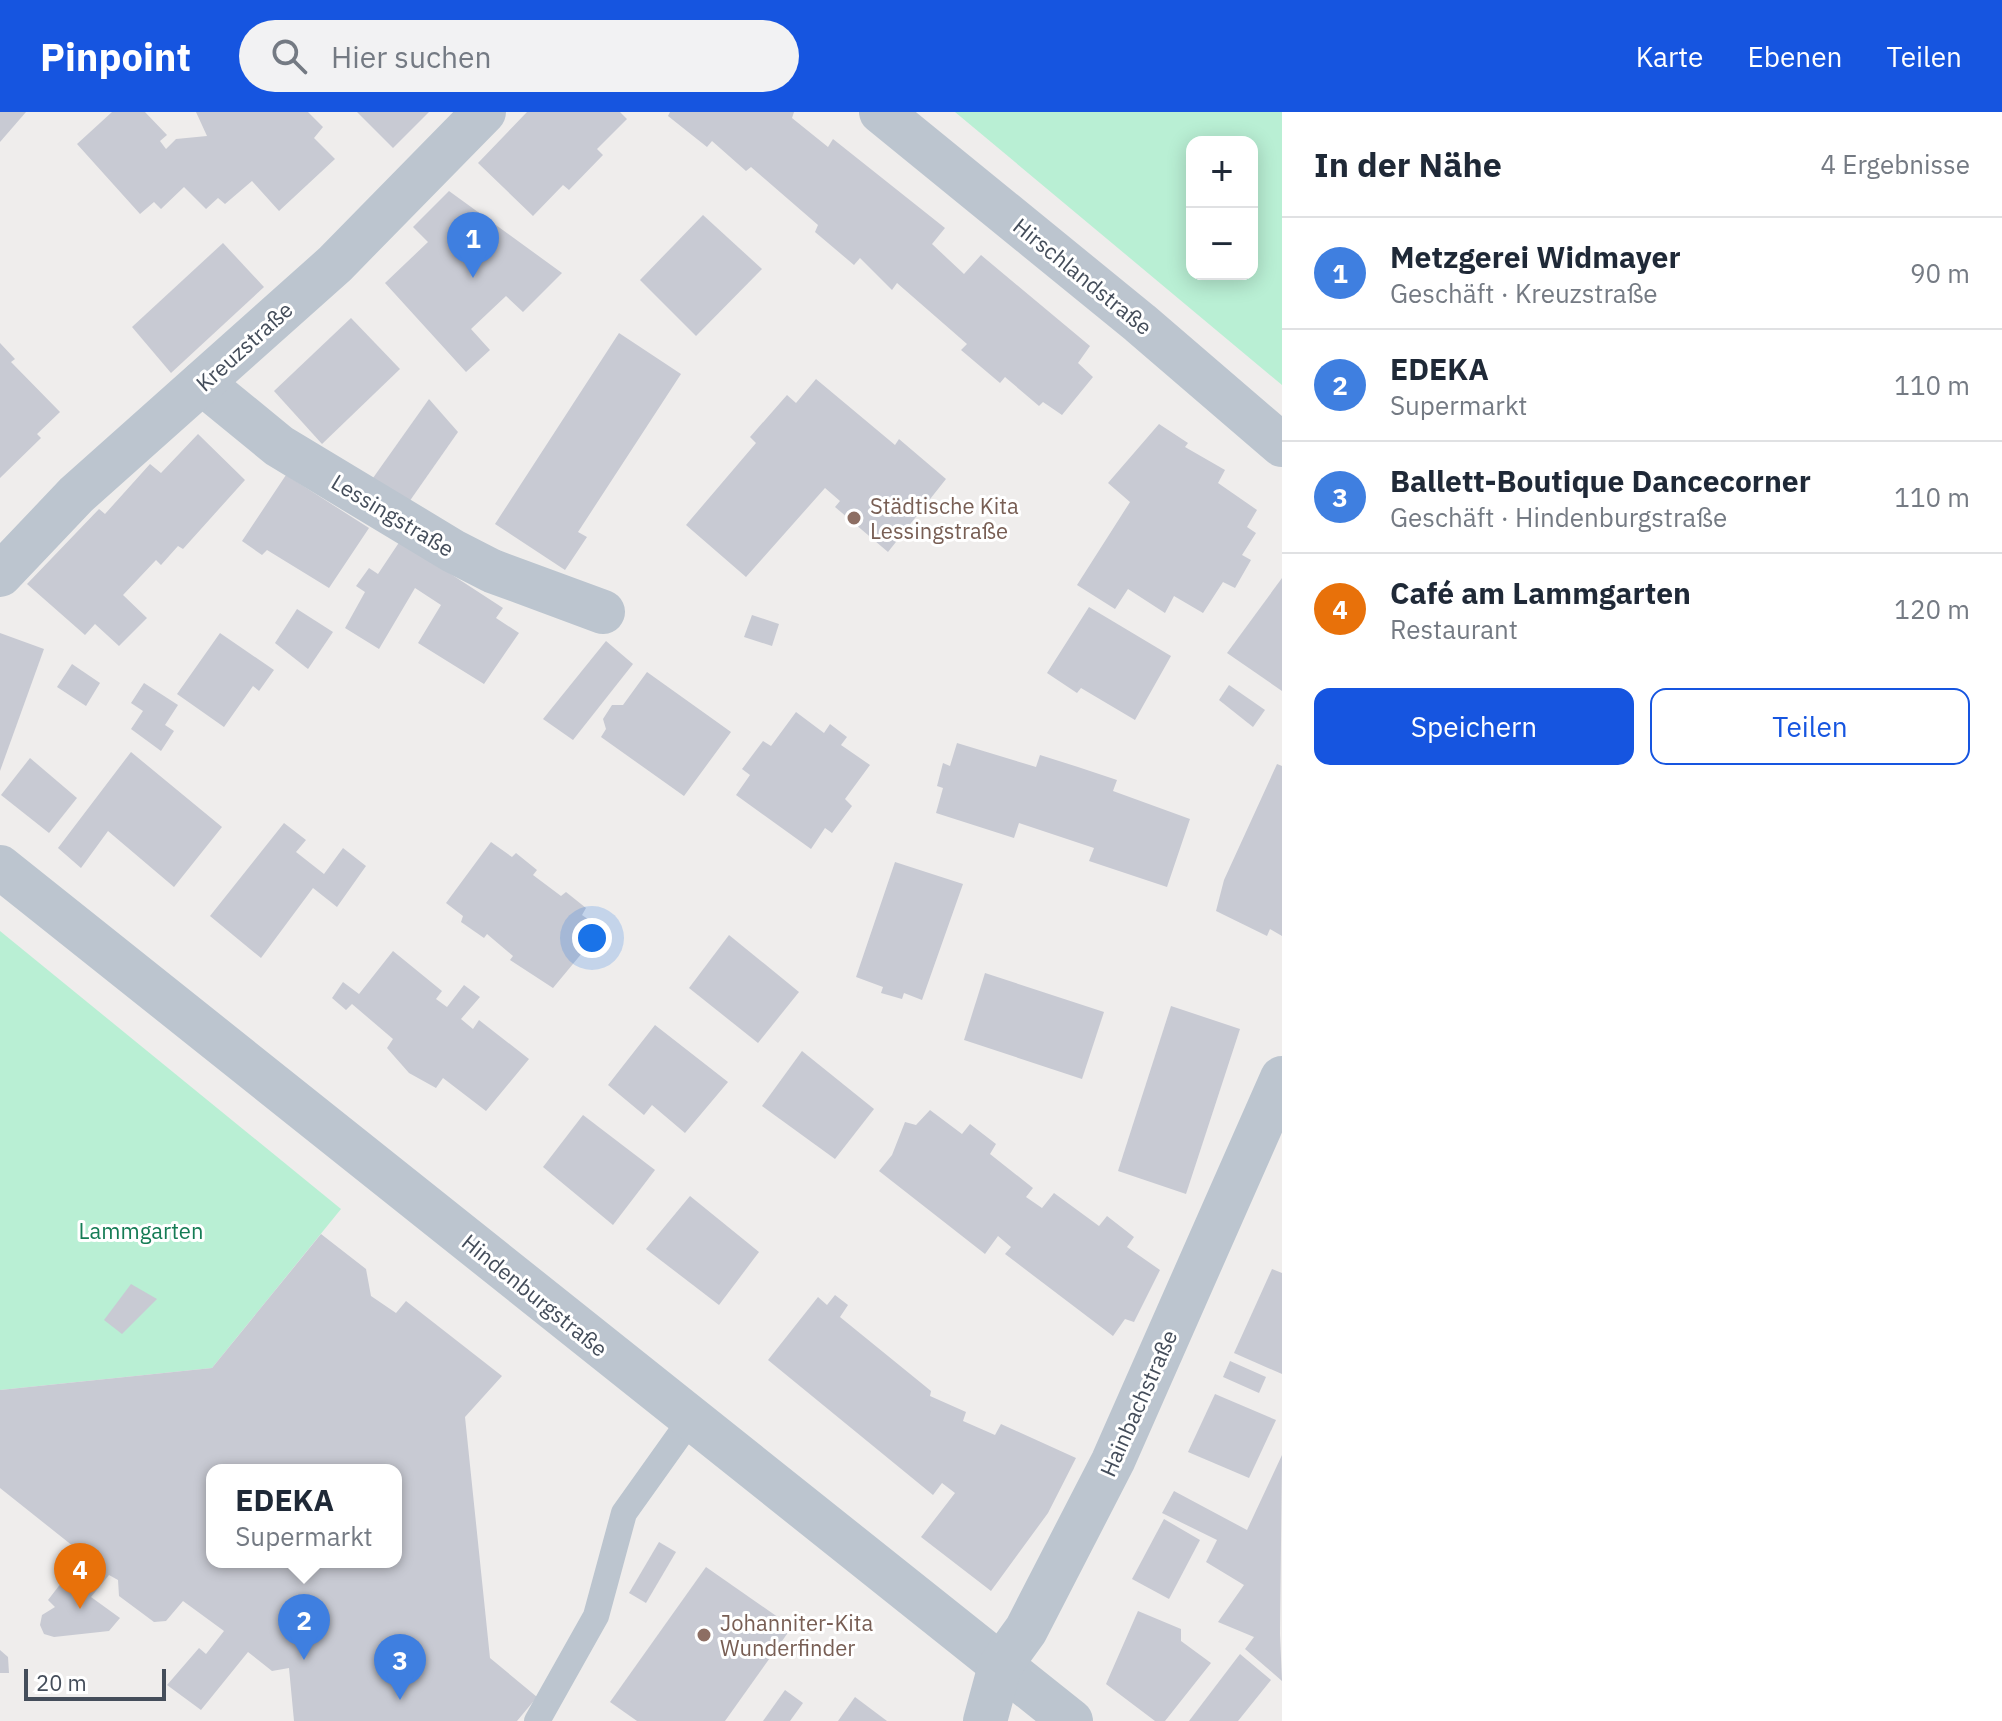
<!DOCTYPE html>
<html lang="de">
<meta charset="utf-8">
<style>
body{margin:0;font-family:"IBM Plex Sans",sans-serif;background:#f2f2f3;color:#1f2937}
.controls{position:absolute;right:24px;top:24px;display:grid;overflow:hidden;border-radius:16px;box-shadow:0 4px 20px #0003}
.controls button{width:72px;height:72px;display:grid;place-items:center;padding:0;border:0;border-bottom:2px solid #e0e1e3;background:#fff;color:#1f2937;font:40px sans-serif}
.scale{position:absolute;left:24px;bottom:20px;width:142px;box-sizing:border-box;padding-left:8px;border:4px solid #444d5a;border-top:0;font-size:22px;line-height:28px;white-space:nowrap;color:#444d5a;-webkit-text-stroke:6px #fff;paint-order:stroke}
.you{position:absolute;left:592px;top:826px;width:28px;height:28px;margin:-20px;border:6px solid #fff;border-radius:50%;background:#1a73e8;box-shadow:0 0 0 12px #1a73e833}
.badge{display:grid;place-items:center;width:52px;height:52px;border-radius:50%;background:#1655e0;color:#fff;font-size:26px;font-weight:700}
.pin{position:absolute;translate:-50% -66px;filter:drop-shadow(0 2px 4px #0008)}
.pin::after{content:'';position:absolute;top:42px;width:28px;height:24px;background:inherit;clip-path:polygon(0 0,100% 0,50% 100%)}
.popup{position:absolute;left:206px;top:1352px;width:196px;height:104px;box-sizing:border-box;display:grid;place-content:center;border-radius:16px;background:#fff;filter:drop-shadow(0 2px 6px #0005);font-size:26px;white-space:nowrap;color:#747a83}
.popup b{font-size:30px;color:#1f2937}
.popup::after{content:'';position:absolute;left:50%;top:100%;margin-left:-16px;border:16px solid transparent;border-top-color:#fff}
.list{margin:0;padding:0;list-style:none}
h2{display:flex;justify-content:space-between;align-items:center;height:104px;margin:0;padding:0 32px;font-size:34px}
h2 small{font-size:26px;font-weight:400;color:#747a83}
.list li{display:grid;grid-template-columns:52px 1fr auto;gap:24px;align-items:center;box-sizing:border-box;height:112px;padding:0 32px;border-top:2px solid #e0e1e3}
.list b{display:block;font-size:30px;white-space:nowrap}
.list p{margin:0;font-size:26px;white-space:nowrap;color:#747a83}
.list em{font-size:26px;font-style:normal;color:#747a83}
.actions{display:flex;gap:16px;padding:24px 32px}
.actions a{flex:1;padding:18px 0;border:2px solid #1655e0;border-radius:16px;text-align:center;font-size:28px;color:#1655e0}
.actions .main{background:#1655e0;color:#fff}
.icon{flex:none;width:44px;height:44px;fill:none;stroke:currentColor;stroke-width:2;stroke-linecap:round;stroke-linejoin:round}
.map{position:relative;flex:none;width:1282px;height:1609px;overflow:hidden}
header{display:flex;align-items:center;gap:48px;box-sizing:border-box;height:112px;padding:0 40px;background:#1655e0;color:#fff}
header strong{font-size:38px}
nav{display:flex;gap:44px;margin-inline-start:auto;font-size:28px}
.search{width:560px;height:72px;background:#f2f2f3;display:flex;align-items:center;gap:20px;box-sizing:border-box;padding:0 28px;border-radius:44px;color:#747a83;font-size:30px}
main{display:flex}
aside{flex:1;background:#fff}
.map>svg:first-child{display:block}
</style>
<header>
<strong>Pinpoint</strong>
<div class="search"><svg class="icon" aria-label="search" viewBox="0 0 24 24"><circle cx="10" cy="10" r="6"/><path d="M15 15l6 6"/></svg>Hier suchen</div>
<nav><a>Karte</a><a>Ebenen</a><a>Teilen</a></nav>
</header>
<main>
<div class="map">
<svg width="1282" height="1609" viewBox="0 0 1282 1609">
<rect width="100%" height="100%" fill="#efedec"/>
<g fill="#b9efd4" fill-rule="evenodd">
<path d="M955,0H1282V273ZM1192,30H1252V162H1192Z"/>
<path d="M0,819L341,1097L212,1256L0,1278Z"/>
</g>
<g fill="#c8cad3" fill-rule="evenodd">
<path d="M0,0H26L0,30Z"/>
<path d="M112,0H145L167,23L160,29L166,37L176,27L207,24L196,0H308L323,15L314,26L335,47L279,99L252,69L225,92L218,86L206,97L184,75L161,97L154,90L140,102L77,32Z"/>
<path d="M357,0H429L393,36Z"/>
<path d="M527,0H620L627,7L597,37L603,43L569,78L563,73L533,104L478,51Z"/>
<path d="M670,0H794L792,6L828,35L833,27L945,116L932,132L964,162L981,143L1090,234L1078,251L1093,265L1062,303L1043,290L1039,294L1005,265L1000,271L961,238L967,232L897,171L892,178L860,146L854,153L815,120L818,113L751,55L746,59L712,29L707,35L668,4Z"/>
<path d="M449,79L562,161L523,200L506,184L471,217L490,238L466,260L385,171L428,130L413,115Z"/>
<path d="M703,103L762,157L696,224L640,168Z"/>
<path d="M223,131L264,175L171,261L132,215Z"/>
<path d="M351,206L400,257L322,332L274,279Z"/>
<path d="M619,221L681,262L578,420L587,425L565,458L495,412Z"/>
<path d="M0,231L15,247L11,250L60,300L37,322L41,326L0,366Z"/>
<path d="M816,267L895,333L899,327L946,367L888,440L835,395L840,389L825,376L746,465L686,413L756,331L750,325L787,283L796,291Z"/>
<path d="M429,287L458,320L409,390L373,366Z"/>
<path d="M1159,312L1188,331L1185,335L1225,358L1218,371L1257,398L1247,415L1256,421L1242,443L1251,448L1235,476L1223,470L1203,501L1174,484L1165,501L1128,477L1115,497L1077,473L1130,390L1108,371Z"/>
<path d="M198,322L245,368L183,437L178,434L161,453L156,448L123,483L147,506L119,534L95,512L85,523L27,472L99,397L105,402L150,352L161,361Z"/>
<path d="M286,363L369,416L329,476L267,438L262,443L242,429Z"/>
<path d="M400,429L503,496L496,506L519,521L484,572L418,531L441,493L415,476L379,537L345,516L365,480L356,474L369,456L378,462Z"/>
<path d="M1282,466V579L1227,541Z"/>
<path d="M1089,495L1171,544L1135,608L1081,576L1077,581L1047,561Z"/>
<path d="M297,497L333,520L308,557L275,531Z"/>
<path d="M752,503L779,512L772,534L744,525Z"/>
<path d="M0,521L44,537L0,659Z"/>
<path d="M220,521L274,558L259,579L253,574L224,615L177,582Z"/>
<path d="M606,529L633,552L573,628L543,607Z"/>
<path d="M72,552L100,571L86,594L57,575Z"/>
<path d="M647,560L731,620L684,684L601,625L606,617L603,607L612,593H623Z"/>
<path d="M144,571L178,593L165,613L174,619L161,639L131,617L143,599L131,591Z"/>
<path d="M1229,573L1265,598L1253,615L1219,588Z"/>
<path d="M796,600L824,621L830,612L847,625L841,633L870,653L845,687L852,694L832,721L825,716L811,737L736,683L750,663L742,657L763,629L771,634Z"/>
<path d="M957,631L1036,655L1040,643L1078,655L1117,668L1113,679L1190,707L1167,775L1089,749L1094,736L1019,711L1014,726L936,701L943,676L937,674L943,651L950,654Z"/>
<path d="M131,640L222,715L174,775L108,719L81,756L58,736Z"/>
<path d="M30,646L77,686L49,721L1,683Z"/>
<path d="M1277,652L1282,654V824L1270,817L1267,824L1216,799L1224,768Z"/>
<path d="M284,711L306,728L296,740L324,762L343,736L366,754L337,795L313,776L261,846L210,804Z"/>
<path d="M491,730L512,745L516,741L537,758L533,763L561,784L566,780L586,796L582,803L602,817L553,876L510,848L513,844L487,822L484,826L461,810L463,804L446,791Z"/>
<path d="M895,750L963,772L922,888L904,881L902,887L881,881L883,875L856,865Z"/>
<path d="M729,823L799,880L758,931L689,876Z"/>
<path d="M393,839L442,879L436,887L447,895L464,873L480,885L461,907L473,917L479,908L529,947L486,999L443,966L436,976L409,961L387,936L393,927L352,892L346,898L332,886L343,870L359,882Z"/>
<path d="M985,861L1104,900L1082,967L964,928Z"/>
<path d="M1171,894L1240,917L1186,1082L1118,1059Z"/>
<path d="M655,913L728,970L685,1021L652,993L644,1003L608,973Z"/>
<path d="M802,939L874,997L835,1047L762,994Z"/>
<path d="M930,998L962,1022L970,1012L996,1032L990,1042L1033,1076L1026,1085L1042,1096L1054,1081L1099,1114L1107,1104L1134,1125L1127,1135L1160,1158L1134,1210L1125,1207L1113,1224L1005,1142L1011,1135L998,1124L985,1142L879,1059L892,1043L905,1010L916,1013Z"/>
<path d="M583,1003L655,1058L613,1113L543,1055Z"/>
<path d="M690,1084L759,1140L719,1193L646,1137Z"/>
<path d="M321,1122L366,1157L371,1184L396,1201L406,1189L502,1264L465,1305L490,1546L537,1585L517,1609H294L289,1556L272,1559L248,1540L201,1598L167,1573L199,1536L206,1542L224,1519L183,1489L166,1509L154,1510L119,1484L118,1468L109,1463L91,1485L120,1506L109,1519L54,1525L44,1522L40,1513L42,1503L55,1495L48,1488L65,1466L76,1473L93,1450L0,1376V1278L212,1256ZM212,1358H396V1450H212Z"/>
<path d="M1272,1157L1282,1161V1262L1234,1241Z"/>
<path d="M131,1172L157,1187L122,1222L104,1208Z"/>
<path d="M835,1183L848,1193L840,1205L931,1279L930,1284L966,1300L963,1309L995,1323L1001,1312L1076,1346L1048,1401L991,1479L921,1425L955,1381L942,1371L933,1383L768,1248L818,1185L827,1193Z"/>
<path d="M1230,1249L1266,1265L1259,1281L1223,1265Z"/>
<path d="M1215,1282L1276,1308L1249,1366L1188,1340Z"/>
<path d="M1282,1343L1280,1522L1282,1569L1245,1537L1254,1525L1218,1510L1244,1473L1206,1450L1217,1428L1162,1401L1174,1379L1247,1418Z"/>
<path d="M1164,1407L1200,1428L1169,1487L1132,1467Z"/>
<path d="M659,1430L676,1440L646,1491L629,1481Z"/>
<path d="M706,1455L792,1515L725,1609H637L610,1590Z"/>
<path d="M1138,1499L1181,1517V1529L1211,1551L1165,1609H1155L1106,1572Z"/>
<path d="M0,1538L8,1545L9,1561H0Z"/>
<path d="M1240,1542L1271,1568L1238,1609H1189Z"/>
<path d="M785,1578L803,1591L790,1609H763Z"/>
<path d="M855,1585L887,1609H838Z"/>
</g>
<g fill="none" stroke-linecap="round" stroke-linejoin="round">
<path stroke="#bcc5cf" stroke-width="26" d="M537,1609L596,1504L624,1401L691,1307"/>
<g stroke="#bcc5cf" stroke-width="44">
<path d="M202,271L279,334L453,439L492,459L603,500"/>
<path d="M0,463L76,383L335,152L484,0"/>
<path d="M0,755L1071,1609"/>
<path d="M985,1609L1000,1554L1026,1518L1113,1349L1282,966"/>
</g>
<path stroke="#bcc5cf" stroke-width="44" d="M881,0L1140,211L1282,333"/>
</g>
<g fill="#8d6e63" stroke="#fff" stroke-width="3">
<circle cx="854" cy="406" r="8"/>
<circle cx="704" cy="1523" r="8"/>
</g>
<g text-anchor="middle" dominant-baseline="central" stroke-width="6" stroke-linejoin="round" paint-order="stroke">
<g font-size="22" fill="#444d5a" stroke="#fff">
<text transform="translate(1083 164) rotate(39)">Hirschlandstraße</text>
<text transform="translate(244 234) rotate(-42)">Kreuzstraße</text>
<text transform="translate(393 403) rotate(31)">Lessingstraße</text>
<text transform="translate(535 1183) rotate(39)">Hindenburgstraße</text>
<text transform="translate(1138 1291) rotate(-66)">Hainbachstraße</text>
</g>
<g font-size="22" fill="#785e54" stroke="#fff" text-anchor="start">
<text x="870" y="393">Städtische Kita<tspan x="870" dy="25">Lessingstraße</tspan></text>
<text x="720" y="1510">Johanniter-Kita<tspan x="720" dy="25">Wunderfinder</tspan></text>
</g>
<g font-size="22" fill="#157c55" stroke="#fff">
<text x="141" y="1118">Lammgarten</text>
</g>
</g>
</svg>
<div class="controls">
<button>+</button>
<button>−</button>
</div>
<div class="scale">20 m</div>
<div class="you"></div>
<div class="pin badge" style="left:473px;top:166px;background:#3f7fe0">1</div>
<div class="pin badge" style="left:304px;top:1548px;background:#3f7fe0">2</div>
<div class="popup"><b>EDEKA</b>Supermarkt</div>
<div class="pin badge" style="left:400px;top:1588px;background:#3f7fe0">3</div>
<div class="pin badge" style="left:80px;top:1497px;background:#e8710a">4</div>
</div>
<aside>
<h2>In der Nähe<small>4 Ergebnisse</small></h2>
<ul class="list">
<li><span class="badge" style="background:#3f7fe0">1</span><div><b>Metzgerei Widmayer</b><p>Geschäft · Kreuzstraße</p></div><em>90 m</em></li>
<li><span class="badge" style="background:#3f7fe0">2</span><div><b>EDEKA</b><p>Supermarkt</p></div><em>110 m</em></li>
<li><span class="badge" style="background:#3f7fe0">3</span><div><b>Ballett-Boutique Dancecorner</b><p>Geschäft · Hindenburgstraße</p></div><em>110 m</em></li>
<li><span class="badge" style="background:#e8710a">4</span><div><b>Café am Lammgarten</b><p>Restaurant</p></div><em>120 m</em></li>
</ul>
<div class="actions"><a class="main">Speichern</a><a>Teilen</a></div>
</aside>
</main>
